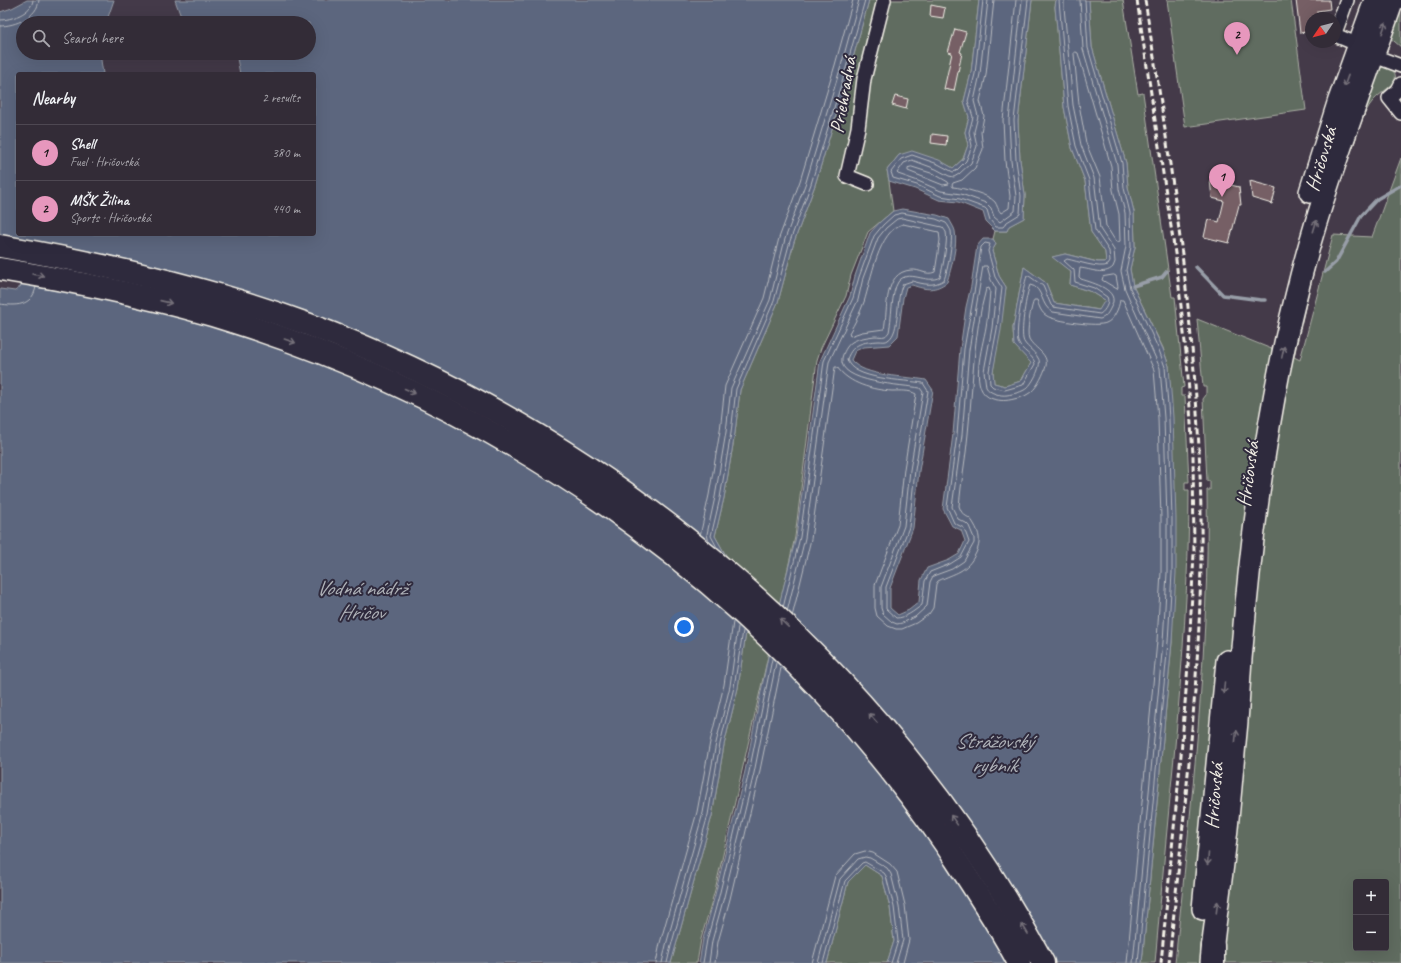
<!DOCTYPE html>
<meta charset="utf-8">
<style>
body{margin:0;font-family:Caveat,sans-serif;background:#3e3842;color:#f1f3f6}
.controls{position:absolute;right:12px;bottom:12px;display:grid;overflow:hidden;border-radius:4px;box-shadow:0 4px 16px #0002}
.controls button{width:36px;height:36px;display:grid;place-items:center;padding:0;border:0;border-bottom:1px solid #4e4852;background:#332c37;color:#f1f3f6;font:20px sans-serif}
.compass{position:absolute;left:1305px;top:12px;width:36px;height:36px;border-radius:50%;background:#332c37;box-shadow:0 4px 16px #0002;rotate:235deg}
.you{position:absolute;left:684px;top:627px;width:14px;height:14px;margin:-10px;border:3px solid #fff;border-radius:50%;background:#1a73e8;box-shadow:0 0 0 6px #1a73e833}
.badge{display:grid;place-items:center;width:26px;height:26px;border-radius:50%;background:#e797bd;color:#111;font-size:13px;font-weight:700}
.pin{position:absolute;translate:-50% -33px;filter:drop-shadow(0 1px 2px #0008)}
.pin::after{content:'';position:absolute;top:21px;width:14px;height:12px;background:inherit;clip-path:polygon(0 0,100% 0,50% 100%)}
.list{margin:0;padding:0;list-style:none}
h2{display:flex;justify-content:space-between;align-items:center;height:52px;margin:0;padding:0 16px;font-size:17px}
h2 small{font-size:13px;font-weight:400;color:#a9a7ad}
.list li{display:grid;grid-template-columns:26px 1fr auto;gap:12px;align-items:center;box-sizing:border-box;height:56px;padding:0 16px;border-top:1px solid #4e4852}
.list b{display:block;font-size:15px;white-space:nowrap}
.list p{margin:0;font-size:13px;white-space:nowrap;color:#a9a7ad}
.list em{font-size:13px;font-style:normal;color:#a9a7ad}
.icon{flex:none;width:22px;height:22px;fill:none;stroke:currentColor;stroke-width:2;stroke-linecap:round;stroke-linejoin:round}
.map{position:relative;flex:none;width:1401px;height:963px;overflow:hidden}
.search{position:absolute;background:#332c37;box-shadow:0 4px 16px #0002;left:16px;top:16px;width:300px;height:44px;display:flex;align-items:center;gap:10px;box-sizing:border-box;padding:0 14px;border-radius:22px;color:#a9a7ad;font-size:15px}
.panel{position:absolute;background:#332c37;box-shadow:0 4px 16px #0002;left:16px;top:72px;width:300px;height:164px;border-radius:4px}
.map>svg:first-child{display:block}
</style>
<div class="map">
<svg width="1401" height="963" viewBox="0 0 1401 963">
<rect width="100%" height="100%" fill="#443a49"/>
<filter id="ink" filterUnits="userSpaceOnUse"><feTurbulence type="fractalNoise" baseFrequency=".025" numOctaves="2"/><feDisplacementMap in="SourceGraphic" scale="8" xChannelSelector="R" yChannelSelector="G"/><feConvolveMatrix kernelMatrix="1 2 1 2 8 2 1 2 1" color-interpolation-filters="sRGB"/></filter>
<g filter="url(#ink)">
<g fill="#616c61" stroke="#aaaea4" fill-rule="evenodd">
<path d="M869,0H979L971,73L964,101L969,117L965,132L968,145L963,159L953,168C932,156 922,157 899,155L887,170L889,181L893,211L868,232L851,275L846,296L821,348L817,360L795,537L715,890L701,939L697,963H671L712,816L724,745L738,688L746,632L734,570L715,536L724,498L735,433L740,390L778,302L794,242L815,185L850,69Z"/>
<path d="M1032,0H1056L1055,7L1064,107L1072,148L1085,181L1091,232L1105,252L1106,262H1098L1065,254L1053,257L1071,272L1070,285L1092,292L1105,300L1100,310L1054,303L1046,283L1024,267L1013,328L1014,344L1031,363L1021,381L1005,386L994,383L993,372L1006,287L999,276L992,251L996,244L993,239L995,231H1007L1009,226L1024,218L1025,195L1020,160L1018,121Z"/>
<path d="M1089,0H1123L1138,94L1143,93L1172,297H1175L1184,387L1181,388V396H1185L1189,482H1185V490H1189C1189,580 1182,669 1174,757C1167,826 1161,894 1155,963H1142L1172,642L1169,366L1163,348L1133,286L1130,269L1135,247L1134,212L1128,187L1126,163L1092,47Z"/>
<path d="M1167,0H1291L1306,110L1185,127Z"/>
<path d="M1401,0V47L1388,36Z"/>
<path d="M1386,66C1395,70 1398,76 1393,84C1386,90 1378,95 1372,102C1363,113 1359,130 1354,144C1326,212 1310,285 1294,357L1300,360L1333,235L1372,237L1401,158V963H1175C1191,806 1210,648 1207,490H1210V481H1207L1203,399L1206,395V387H1203L1197,319L1289,356L1320,232L1378,68ZM1356,882H1386V948H1356Z"/>
<path d="M865,865L882,876L890,907L894,941L887,963H827L848,882Z"/>
</g>
<g fill="#5b667e" stroke="#989ea8">
<path d="M27,0H114L106,23H23V53H100L103,74H18V234H314V74H240L236,53H309V23H187L180,14L175,0H869L850,69L815,185L794,242L778,302L740,390L735,433L724,498L715,536L734,570L746,632L738,688L724,745L712,816L671,963H0V289L15,291L21,286L19,281L0,262V12L12,8Z"/>
<path d="M979,0H1032L1018,121L1020,160L1025,195L1024,218L1009,226L1007,231H995L986,222L983,212L958,202L939,200L915,189L889,181L887,170L899,155L912,151L939,160L953,168L963,159L968,145L965,132L969,117L964,101L971,73Z"/>
<path d="M1056,0H1089L1092,47L1126,163L1128,187L1134,212L1135,247L1130,269L1133,286L1163,349L1169,366L1173,417L1176,519V573L1172,642L1142,963H887L894,941L890,907L882,876L865,865L848,882L827,963H699L703,939L715,895L745,771L776,617L796,537L820,361L850,296L855,276L870,233L880,222L893,211L902,209L937,215L949,219C951,223 954,227 955,231C958,245 951,269 947,282C935,291 926,290 912,285L906,287L903,298L898,336L889,345L864,347L855,351L851,360C864,377 906,376 926,380L933,390L919,471L913,528L890,588V608L898,615L909,610L919,602L921,580L927,568L949,560L959,554L965,541L961,530L952,526L943,509L953,434L960,349L966,307L971,286L977,246L983,239H993L996,244L992,251L999,276L1006,287L1001,330L993,372L994,383L1005,386L1021,381L1031,363L1014,345L1013,328L1024,267L1046,283L1054,303L1099,310L1105,300L1092,292L1070,285L1071,272L1052,257L1065,254L1097,262H1106L1105,252L1091,232L1085,181L1072,148L1064,107L1055,7Z"/>
</g>
<g fill="none" stroke-linecap="round" stroke-linejoin="round">
<g stroke="#b7b9be" stroke-width="1">
<path d="M983,0L975,74L968,101L973,117L969,132L972,146L966,161L956,171L953,172L938,164L912,155L901,159L891,172L893,178L917,185L940,196L960,199L985,208L987,210L990,220L996,227H1003L1007,222L1020,214L1021,196L1016,160L1014,120L1028,0"/>
<path d="M988,0L980,74L974,101L978,116L974,132L977,146L971,163L959,174L954,177L949,176L936,169L912,160L904,163L897,173L898,174L918,181L941,191L961,194L986,203L991,208L994,217L1000,222L1015,211L1016,196L1011,161L1009,120L1022,0"/>
<path d="M994,0L986,75L980,101L984,116L981,132L983,149L975,168L962,180L953,183L952,185L953,187C963,188 988,194 995,202C997,205 998,210 1001,213L1009,208L1010,196L1005,161L1003,120L1016,0"/>
<path d="M1080,0L1083,49L1117,164L1119,189L1125,213L1126,246L1121,271L1125,289L1160,368L1164,418L1167,519V573L1163,642L1133,963"/>
<path d="M1085,0L1088,48L1122,163L1124,188L1130,213L1131,247L1126,270L1130,288L1159,350L1165,367L1169,418L1172,519V573L1168,642L1138,963"/>
<path d="M0,20C11,20 32,13 33,0"/>
<path d="M0,26C15,26 38,17 39,0"/>
<path d="M1076,52L1078,53L1111,166L1113,190L1119,214L1120,241L1118,242H1116L1106,226L1100,177L1086,143L1079,104L1074,54Z"/>
<path d="M912,167L934,174L948,182L949,184L943,185L908,171V168Z"/>
<path d="M903,224L939,232L940,240L935,272C926,276 920,269 911,270C883,272 888,310 884,329L862,332L850,336L849,333C855,323 860,313 864,302C871,281 878,230 903,224Z"/>
<path d="M1114,275L1116,276L1118,287L1117,289L1102,280L1103,277Z"/>
<path d="M0,304C15,306 32,307 36,287"/>
<path d="M700,536L709,495L720,431L725,386L764,298L779,238L800,181L835,65L853,0"/>
<path d="M709,543L707,534L715,497L726,432L731,388L770,300L785,239L806,182L841,66L859,0"/>
<path d="M719,551L711,536L720,498L731,433L736,389L774,301L790,241L811,184L846,68L865,0"/>
<path d="M783,608L800,537L824,361L853,298L859,277L874,236L883,225L894,215L902,213L936,219L946,223C948,225 950,229 951,231C953,242 948,269 944,280C933,287 923,284 912,281L903,284C895,298 901,332 888,340C886,342 882,341 879,341C863,342 853,343 847,359C851,380 906,380 923,383L928,391L915,470L909,527L886,587V609L896,618C906,618 914,611 922,605L925,581L930,572L950,564L961,557L969,542L964,528L954,523L947,507L957,435L964,349L975,287L981,247L985,243L990,244L988,251L991,262L995,277L1002,288L997,329L989,371L990,384L993,387L1005,390L1023,385L1035,364C1034,355 1021,351 1018,342C1015,332 1023,287 1027,276H1029L1043,286L1051,305L1053,307L1100,314C1105,311 1110,302 1107,297L1094,288L1075,282L1074,270L1064,261L1067,259C1077,261 1099,269 1108,265L1110,262L1109,251L1095,230L1089,180L1076,146L1068,106L1059,0"/>
<path d="M787,612L805,538L829,362L858,300L863,278L878,238L886,228L897,219L902,218L942,227C943,227 945,231 946,232C948,240 943,268 940,277C927,285 908,268 898,282C891,293 892,319 889,332C888,333 886,336 885,336C882,337 878,336 875,336C867,337 859,338 852,342C847,345 843,353 842,358C837,383 905,385 920,388L923,392L910,470L904,526L881,587V608L883,614L892,622L897,624L902,623L915,617L927,606L930,582L933,576L952,569L964,561L974,543V538L969,526L966,523L958,519L952,507L962,435L969,350L983,266H987L991,280L996,289L992,328L984,371L986,387C989,393 1000,396 1007,395C1013,394 1023,392 1027,388C1033,383 1043,364 1038,358C1035,351 1024,346 1023,339C1021,328 1026,295 1030,285C1044,287 1040,307 1053,312L1100,319C1106,317 1108,313 1111,307C1121,290 1093,283 1081,279L1079,277L1080,268C1091,269 1104,276 1113,267L1115,262L1114,250L1100,229L1094,178L1081,145L1073,105L1064,7V0"/>
<path d="M792,617L811,539L835,367H837C849,384 873,390 892,391C900,391 910,390 916,394L904,469L898,525L875,585V608L877,616L888,626L896,629H902L916,623L929,614L933,608L936,584L938,581C956,572 966,573 976,553C981,542 980,534 974,524C969,514 963,519 959,506C961,482 966,458 968,434C973,385 973,336 986,289L989,288L990,291C989,303 988,315 986,327C983,346 967,392 993,399C1001,401 1006,401 1014,399C1018,398 1024,397 1028,394C1036,390 1042,377 1045,369C1051,354 1035,350 1029,339C1026,332 1031,307 1034,300H1037C1039,306 1041,313 1047,316C1054,321 1098,327 1106,323C1114,320 1119,308 1120,300H1123L1154,370L1158,418L1161,519V572L1157,641L1127,963"/>
<path d="M656,963L660,943L697,812L710,742L724,685L733,622"/>
<path d="M662,963L666,945L703,813L716,743L730,686L738,627"/>
<path d="M667,963L671,946L708,815L720,744L734,687L743,631"/>
<path d="M703,963L707,940L719,896L749,772L772,659"/>
<path d="M709,963L712,941L724,897L754,773L776,663"/>
<path d="M715,963L718,942L730,899L759,775L781,668"/>
<path d="M812,963L835,876L855,854L865,851L873,853L890,864L897,872L905,905L909,940L903,963"/>
<path d="M818,963L840,879L858,859L865,857L870,858L887,868L891,874L899,906L903,940L896,963"/>
<path d="M823,963L845,881L862,863L865,862L884,873L886,876L894,907L898,941L891,963"/>
</g>
<g stroke="#989ea8" stroke-width="3.5">
<path d="M1196,267L1223,295L1261,300H1265"/>
<path d="M1325,272L1336,262L1361,216L1377,199L1401,185"/>
<path d="M1133,286L1162,277L1167,271"/>
</g>
</g>
<g fill="#765f65" stroke="#f4f1e8">
<path d="M1296,0H1329L1330,9L1317,11L1318,18H1311V31L1300,33Z"/>
<path d="M931,5L945,8L943,18L930,16Z"/>
<path d="M955,29L966,32L960,52L962,53L954,91L944,89L952,53L948,52Z"/>
<path d="M895,96L908,99L906,109L892,105Z"/>
<path d="M932,134L947,136L946,145L931,143Z"/>
<path d="M1210,180L1239,187L1241,205H1239L1229,243L1204,237L1208,219L1219,222L1224,201L1212,198Z"/>
<path d="M1250,181L1276,188L1272,204L1252,198Z"/>
</g>
<g fill="none" stroke-linecap="round" stroke-linejoin="round">
<defs>
<g id="street">
<path d="M1335,33L1347,0"/>
<path d="M1335,35L1359,45L1374,56L1401,66"/>
<path d="M1401,84L1398,90L1389,98L1401,113"/>
<path d="M867,184L847,176L858,128L864,79L884,0"/>
</g>
<g id="primary">
<path d="M1310,192L1339,100L1375,0"/>
<path d="M1203,909L1227,661"/>
<path d="M1211,963C1214,927 1220,891 1224,855C1229,814 1232,773 1236,732C1239,704 1239,676 1242,648C1252,529 1267,411 1296,296C1320,195 1359,98 1393,0"/>
</g>
<g id="highway">
<path d="M0,246C104,264 207,287 307,324C618,440 886,670 1043,963"/>
<path d="M0,269C80,282 160,298 238,323C524,414 778,600 948,848C973,886 998,923 1019,963"/>
<path d="M1213,946V963"/>
</g>
</defs>
<use href="#street" stroke="#f4f1e8" stroke-width="16"/>
<use href="#primary" stroke="#f4f1e8" stroke-width="24"/>
<use href="#highway" stroke="#f4f1e8" stroke-width="25"/>
<use href="#street" stroke="#2f2a3d" stroke-width="13"/>
<use href="#primary" stroke="#2f2a3d" stroke-width="21"/>
<use href="#highway" stroke="#2f2a3d" stroke-width="22"/>
<g stroke="#f4f1e8" stroke-width="3" stroke-dasharray="6 3" stroke-linecap="butt">
<path d="M1137,0L1176,260L1187,361L1193,455L1194,553L1189,652L1181,755L1161,963"/>
<path d="M1145,0C1172,172 1199,342 1201,517C1203,665 1183,816 1169,963"/>
</g>
</g>
<defs><path id="oneway-shaft" d="M-6 0H5M1.5-3L5.5 0L1.5 3" fill="none" stroke-width="1.6" stroke-linecap="round" stroke-linejoin="round"/></defs>
<g stroke="#747079">
<use href="#oneway-shaft" transform="translate(1384 28) rotate(-71)"/>
<use href="#oneway-shaft" transform="translate(1346 81) rotate(110)"/>
<use href="#oneway-shaft" transform="translate(1315 226) rotate(-73)"/>
<use href="#oneway-shaft" transform="translate(38 275) rotate(10)"/>
<use href="#oneway-shaft" transform="translate(166 302) rotate(13)"/>
<use href="#oneway-shaft" transform="translate(290 341) rotate(19)"/>
<use href="#oneway-shaft" transform="translate(1283 352) rotate(-78)"/>
<use href="#oneway-shaft" transform="translate(410 391) rotate(24)"/>
<use href="#oneway-shaft" transform="translate(784 623) rotate(-136)"/>
<use href="#oneway-shaft" transform="translate(1224 688) rotate(95)"/>
<use href="#oneway-shaft" transform="translate(873 718) rotate(-131)"/>
<use href="#oneway-shaft" transform="translate(1236 736) rotate(-84)"/>
<use href="#oneway-shaft" transform="translate(954 820) rotate(-125)"/>
<use href="#oneway-shaft" transform="translate(1208 859) rotate(95)"/>
<use href="#oneway-shaft" transform="translate(1217 907) rotate(-83)"/>
<use href="#oneway-shaft" transform="translate(1025 929) rotate(-121)"/>
</g>
</g>
<g text-anchor="middle" dominant-baseline="central" stroke-width="4" stroke-linejoin="round" paint-order="stroke">
<g font-size="20" fill="#f4f1e8" stroke="#2f2a3d">
<text transform="translate(843 95) rotate(-80)">Priehradná</text>
<text transform="translate(1321 159) rotate(-73)">Hričovská</text>
<text transform="translate(1248 474) rotate(-82)">Hričovská</text>
<text transform="translate(1214 796) rotate(-85)">Hričovská</text>
</g>
<g font-size="21" font-style="italic" fill="#afb2b8" stroke="#2f2a3d">
<text x="361" y="588">Vodná nádrž<tspan x="361" dy="24">Hričov</tspan></text>
<text x="994" y="741">Strážovský<tspan x="994" dy="24">rybník</tspan></text>
</g>
</g>
</svg>
<div class="controls">
<button>+</button>
<button>−</button>
</div>
<svg class="compass" viewBox="-18 -18 36 36"><path d="M0-13l5 13h-10z" fill="#e53935"/><path d="M0 13l5-13h-10z" fill="#a9a7ad"/></svg>
<div class="you"></div>
<div class="pin badge" style="left:1222px;top:197px">1</div>
<div class="pin badge" style="left:1237px;top:55px">2</div>
<div class="search"><svg class="icon" aria-label="search" viewBox="0 0 24 24"><circle cx="10" cy="10" r="6"/><path d="M15 15l6 6"/></svg>Search here</div>
<section class="panel">
<h2>Nearby<small>2 results</small></h2>
<ul class="list">
<li><span class="badge">1</span><div><b>Shell</b><p>Fuel · Hričovská</p></div><em>380 m</em></li>
<li><span class="badge">2</span><div><b>MŠK Žilina</b><p>Sports · Hričovská</p></div><em>440 m</em></li>
</ul>
</section>
</div>
